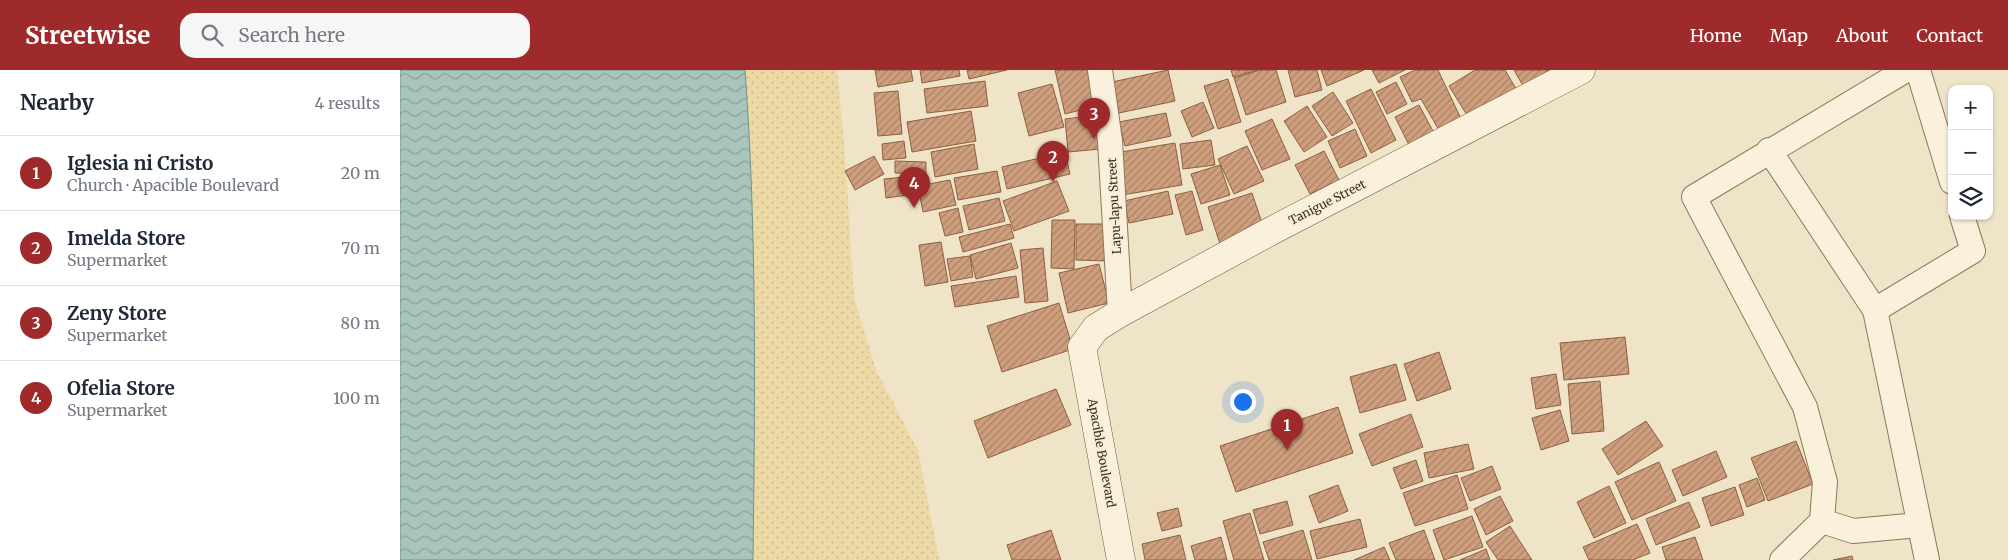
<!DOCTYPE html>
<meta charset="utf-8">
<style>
body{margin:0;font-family:Merriweather,serif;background:#f6f6f7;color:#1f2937}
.controls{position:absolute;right:15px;top:15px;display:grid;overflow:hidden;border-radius:10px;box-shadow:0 1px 4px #0004}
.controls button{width:45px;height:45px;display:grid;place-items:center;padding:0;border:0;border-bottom:1px solid #e0e1e3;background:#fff;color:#1f2937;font:25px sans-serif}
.you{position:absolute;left:842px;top:331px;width:18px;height:18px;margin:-12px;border:4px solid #fff;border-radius:50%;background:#1a73e8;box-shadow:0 0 0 8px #1a73e833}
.badge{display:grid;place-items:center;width:32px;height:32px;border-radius:50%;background:#9e2a2b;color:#fff;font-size:16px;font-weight:700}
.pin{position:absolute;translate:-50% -41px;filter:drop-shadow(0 1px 2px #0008)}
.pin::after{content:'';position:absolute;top:26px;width:18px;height:15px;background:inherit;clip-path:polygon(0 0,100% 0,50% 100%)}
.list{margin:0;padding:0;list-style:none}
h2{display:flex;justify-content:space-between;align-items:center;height:65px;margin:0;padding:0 20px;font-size:21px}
h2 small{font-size:16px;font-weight:400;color:#747a83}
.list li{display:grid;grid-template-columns:32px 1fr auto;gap:15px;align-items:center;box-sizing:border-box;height:75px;padding:0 20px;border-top:1px solid #e0e1e3}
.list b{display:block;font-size:19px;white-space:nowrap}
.list p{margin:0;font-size:16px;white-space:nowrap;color:#747a83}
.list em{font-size:16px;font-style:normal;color:#747a83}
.icon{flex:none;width:28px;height:28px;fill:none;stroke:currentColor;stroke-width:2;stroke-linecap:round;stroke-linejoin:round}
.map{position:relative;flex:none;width:1608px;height:490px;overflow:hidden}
header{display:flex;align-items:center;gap:30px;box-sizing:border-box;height:70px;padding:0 25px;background:#9e2a2b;color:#fff}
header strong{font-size:24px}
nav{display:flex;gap:28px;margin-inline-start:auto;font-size:18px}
.search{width:350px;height:45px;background:#f6f6f7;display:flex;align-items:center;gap:12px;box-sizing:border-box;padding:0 18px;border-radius:15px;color:#747a83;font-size:19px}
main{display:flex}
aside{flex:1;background:#fff}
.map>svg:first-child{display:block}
</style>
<header>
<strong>Streetwise</strong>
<div class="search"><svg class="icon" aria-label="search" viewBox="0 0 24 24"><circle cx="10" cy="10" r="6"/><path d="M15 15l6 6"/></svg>Search here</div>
<nav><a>Home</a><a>Map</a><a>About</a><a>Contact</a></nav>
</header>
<main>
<aside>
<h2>Nearby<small>4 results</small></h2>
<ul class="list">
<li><span class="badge">1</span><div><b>Iglesia ni Cristo</b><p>Church · Apacible Boulevard</p></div><em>20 m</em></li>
<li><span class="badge">2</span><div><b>Imelda Store</b><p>Supermarket</p></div><em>70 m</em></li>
<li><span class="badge">3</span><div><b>Zeny Store</b><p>Supermarket</p></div><em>80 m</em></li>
<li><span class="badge">4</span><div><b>Ofelia Store</b><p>Supermarket</p></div><em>100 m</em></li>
</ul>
</aside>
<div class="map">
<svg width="1608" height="490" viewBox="0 0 1608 490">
<defs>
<pattern id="sand-dots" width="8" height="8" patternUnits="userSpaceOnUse" patternTransform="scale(1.25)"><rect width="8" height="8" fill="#ecd9a5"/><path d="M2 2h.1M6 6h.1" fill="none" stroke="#cbbb8e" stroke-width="1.8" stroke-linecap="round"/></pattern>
<pattern id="water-waves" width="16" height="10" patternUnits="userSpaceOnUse" patternTransform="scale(1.25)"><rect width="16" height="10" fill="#a9c4bc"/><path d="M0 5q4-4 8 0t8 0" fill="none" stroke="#8ba098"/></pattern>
<pattern id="building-hatch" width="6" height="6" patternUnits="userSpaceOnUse" patternTransform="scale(1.25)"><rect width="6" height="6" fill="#cf9f7d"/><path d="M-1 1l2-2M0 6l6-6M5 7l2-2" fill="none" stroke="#a98266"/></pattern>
</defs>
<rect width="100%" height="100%" fill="#f0e4c8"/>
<path fill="url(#sand-dots)" d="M345,0H437L445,84L454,228L476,300L518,380L539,490H353C354,326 357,163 345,0Z"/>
<path fill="url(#water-waves)" stroke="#6f938a" d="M0,0H345C357,163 355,326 353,490H0Z"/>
<g fill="url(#building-hatch)" stroke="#8d5f41">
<path d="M475,0H511L513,11L478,17Z"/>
<path d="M520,0H559L560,6L522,13Z"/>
<path d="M567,0H607L569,9Z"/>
<path d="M655,0H688L696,36L665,44Z"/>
<path d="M768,0L775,31L719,43L712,12Z"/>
<path d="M831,0H857L833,7Z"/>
<path d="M860,0H876L886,32L846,45L834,8Z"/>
<path d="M888,0H917L922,20L895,27Z"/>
<path d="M921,0H964L927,16Z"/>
<path d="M972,0H1005L979,13Z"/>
<path d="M1015,0H1038L1063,53L1040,62L1021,29L1012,32L1000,7Z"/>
<path d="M1075,0H1105L1118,22L1070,50L1049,16Z"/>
<path d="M1114,0H1161L1126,21Z"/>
<path d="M828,9L841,52L818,59L804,16Z"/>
<path d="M585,11L588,36L527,43L524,19Z"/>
<path d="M996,12L1007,34L987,44L976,22Z"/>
<path d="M652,14L664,57L629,66L618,23Z"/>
<path d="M971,19L996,70L971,83L946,31Z"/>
<path d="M498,21L502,64L478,66L474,23Z"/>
<path d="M933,22L953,53L932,66L912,36Z"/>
<path d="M803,32L814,58L792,67L781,41Z"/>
<path d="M1019,35L1034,63L1009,75L995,47Z"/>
<path d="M907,36L927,67L904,82L884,51Z"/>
<path d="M571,41L576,71L512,82L507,52Z"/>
<path d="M766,43L771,66L725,76L719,52Z"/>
<path d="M697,45L701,79L668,82L665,49Z"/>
<path d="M872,49L890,89L862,100L845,61Z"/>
<path d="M955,59L967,86L940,98L928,71Z"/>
<path d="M811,70L815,95L783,99L780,74Z"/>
<path d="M504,71L506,88L483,90L482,74Z"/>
<path d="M775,73L782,115L722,125L715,83Z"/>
<path d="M574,74L578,99L535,107L531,82Z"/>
<path d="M847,76L864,111L834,124L818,89Z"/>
<path d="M924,81L939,110L910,124L895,95Z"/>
<path d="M665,82L670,104L607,119L602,97Z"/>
<path d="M474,86L484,104L455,120L445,101Z"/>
<path d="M495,91L526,92V104L495,103Z"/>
<path d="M820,95L830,125L801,134L791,104Z"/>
<path d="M597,101L601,122L558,130L554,108Z"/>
<path d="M514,106L516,124L486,128L484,109Z"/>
<path d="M550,110L556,135L523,142L518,116Z"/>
<path d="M657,111L669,141L614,161L603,131Z"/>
<path d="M768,121L773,144L729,153L724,131Z"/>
<path d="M792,121L803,160L786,165L775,125Z"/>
<path d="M852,123L865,162L821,177L808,137Z"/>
<path d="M599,128L605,151L569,160L563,136Z"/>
<path d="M558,138L563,162L545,166L539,143Z"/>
<path d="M652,150H675L674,199L651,198Z"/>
<path d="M610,154L614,168L563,182L559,167Z"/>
<path d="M676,154H708L707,191L676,190Z"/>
<path d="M541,172L548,212L525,216L519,175Z"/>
<path d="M611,173L618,198L576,209L570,185Z"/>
<path d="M643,178L648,231L625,233L620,180Z"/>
<path d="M570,186L573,207L551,211L547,189Z"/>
<path d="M699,194L709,233L668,243L659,203Z"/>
<path d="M616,206L619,227L555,237L551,216Z"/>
<path d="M659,233L673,279L602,302L587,256Z"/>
<path d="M1225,267L1229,304L1164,310L1160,273Z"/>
<path d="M1039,282L1051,319L1017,331L1004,294Z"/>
<path d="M996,294L1006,330L960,343L950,307Z"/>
<path d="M1156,304L1161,335L1136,339L1131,308Z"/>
<path d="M1200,311L1204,361L1172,364L1168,314Z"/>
<path d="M656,319L671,355L588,388L574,351Z"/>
<path d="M938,337L953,383L836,422L820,376Z"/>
<path d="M1160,340L1169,371L1141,380L1132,348Z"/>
<path d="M1011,344L1023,377L972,396L959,364Z"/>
<path d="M1246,351L1263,376L1218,405L1202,379Z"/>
<path d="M1396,371L1413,414L1368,431L1351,388Z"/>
<path d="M1068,374L1074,399L1029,408L1024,383Z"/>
<path d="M1316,381L1327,407L1283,426L1272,400Z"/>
<path d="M1016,390L1023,411L1001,419L993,398Z"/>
<path d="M1259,392L1276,431L1232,450L1215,412Z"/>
<path d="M1092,396L1101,419L1070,431L1061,408Z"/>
<path d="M1057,405L1068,439L1015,456L1003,423Z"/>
<path d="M1357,408L1365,430L1347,437L1339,415Z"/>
<path d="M938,415L948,441L919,453L909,426Z"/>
<path d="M1209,416L1226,453L1194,468L1177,432Z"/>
<path d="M1335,417L1344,445L1311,456L1302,428Z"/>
<path d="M1100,426L1113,451L1086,465L1074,439Z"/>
<path d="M887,431L893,455L860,464L853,440Z"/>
<path d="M1289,432L1300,457L1256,475L1246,449Z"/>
<path d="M778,438L782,456L762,461L757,443Z"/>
<path d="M850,443L864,490H834L823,451Z"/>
<path d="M1072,446L1083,477L1044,490L1033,460Z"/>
<path d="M960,449L967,477L917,489L910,461Z"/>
<path d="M1237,454L1250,483L1233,490H1189L1183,477Z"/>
<path d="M1110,456L1132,490H1098L1086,472Z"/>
<path d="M651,460L661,490H612L607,475Z"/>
<path d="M903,460L912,490H869L863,472Z"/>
<path d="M1024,460L1035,490H996L989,473Z"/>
<path d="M780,465L786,490H745L742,474Z"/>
<path d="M821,467L827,490H795L791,476Z"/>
<path d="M1295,467L1303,490H1266L1262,477Z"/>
<path d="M984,477L990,490H954Z"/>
<path d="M1086,479L1090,490H1060Z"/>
<path d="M1452,486L1453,490H1433Z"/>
</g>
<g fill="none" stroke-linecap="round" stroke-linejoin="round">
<defs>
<g id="street">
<path d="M700,0L710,71L720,243"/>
<path d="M1518,0L1552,112"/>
<path d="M1369,80L1475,240L1527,490"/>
<path d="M1475,240L1573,181L1562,146"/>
<path d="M1422,451L1453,461L1519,455"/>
<path d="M1382,490L1422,451L1425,412L1405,337L1294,127L1506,0"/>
</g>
<path id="secondary" d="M721,490L682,277L696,258L720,243L873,160L1181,0"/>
</defs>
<use href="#street" stroke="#8d765c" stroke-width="26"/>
<use href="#secondary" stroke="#6f573f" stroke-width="29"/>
<use href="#street" stroke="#faf1dc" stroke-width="24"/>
<use href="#secondary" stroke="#faf1dc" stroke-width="28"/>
</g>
<g text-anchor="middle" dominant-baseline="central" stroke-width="4" stroke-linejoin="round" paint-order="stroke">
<g font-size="12" fill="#3d2e20" stroke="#f7eed8">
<text transform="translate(927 132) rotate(-27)">Tanigue Street</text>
<text transform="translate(714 136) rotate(-93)">Lapu-lapu Street</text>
<text transform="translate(702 383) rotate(80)">Apacible Boulevard</text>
</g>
</g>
</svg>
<div class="controls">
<button>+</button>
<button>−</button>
<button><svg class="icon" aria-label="layers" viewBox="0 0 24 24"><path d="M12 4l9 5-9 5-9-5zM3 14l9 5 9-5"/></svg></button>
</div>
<div class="you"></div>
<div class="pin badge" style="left:887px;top:380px">1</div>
<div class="pin badge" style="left:653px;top:112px">2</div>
<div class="pin badge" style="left:694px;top:69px">3</div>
<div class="pin badge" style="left:514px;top:138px">4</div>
</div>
</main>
